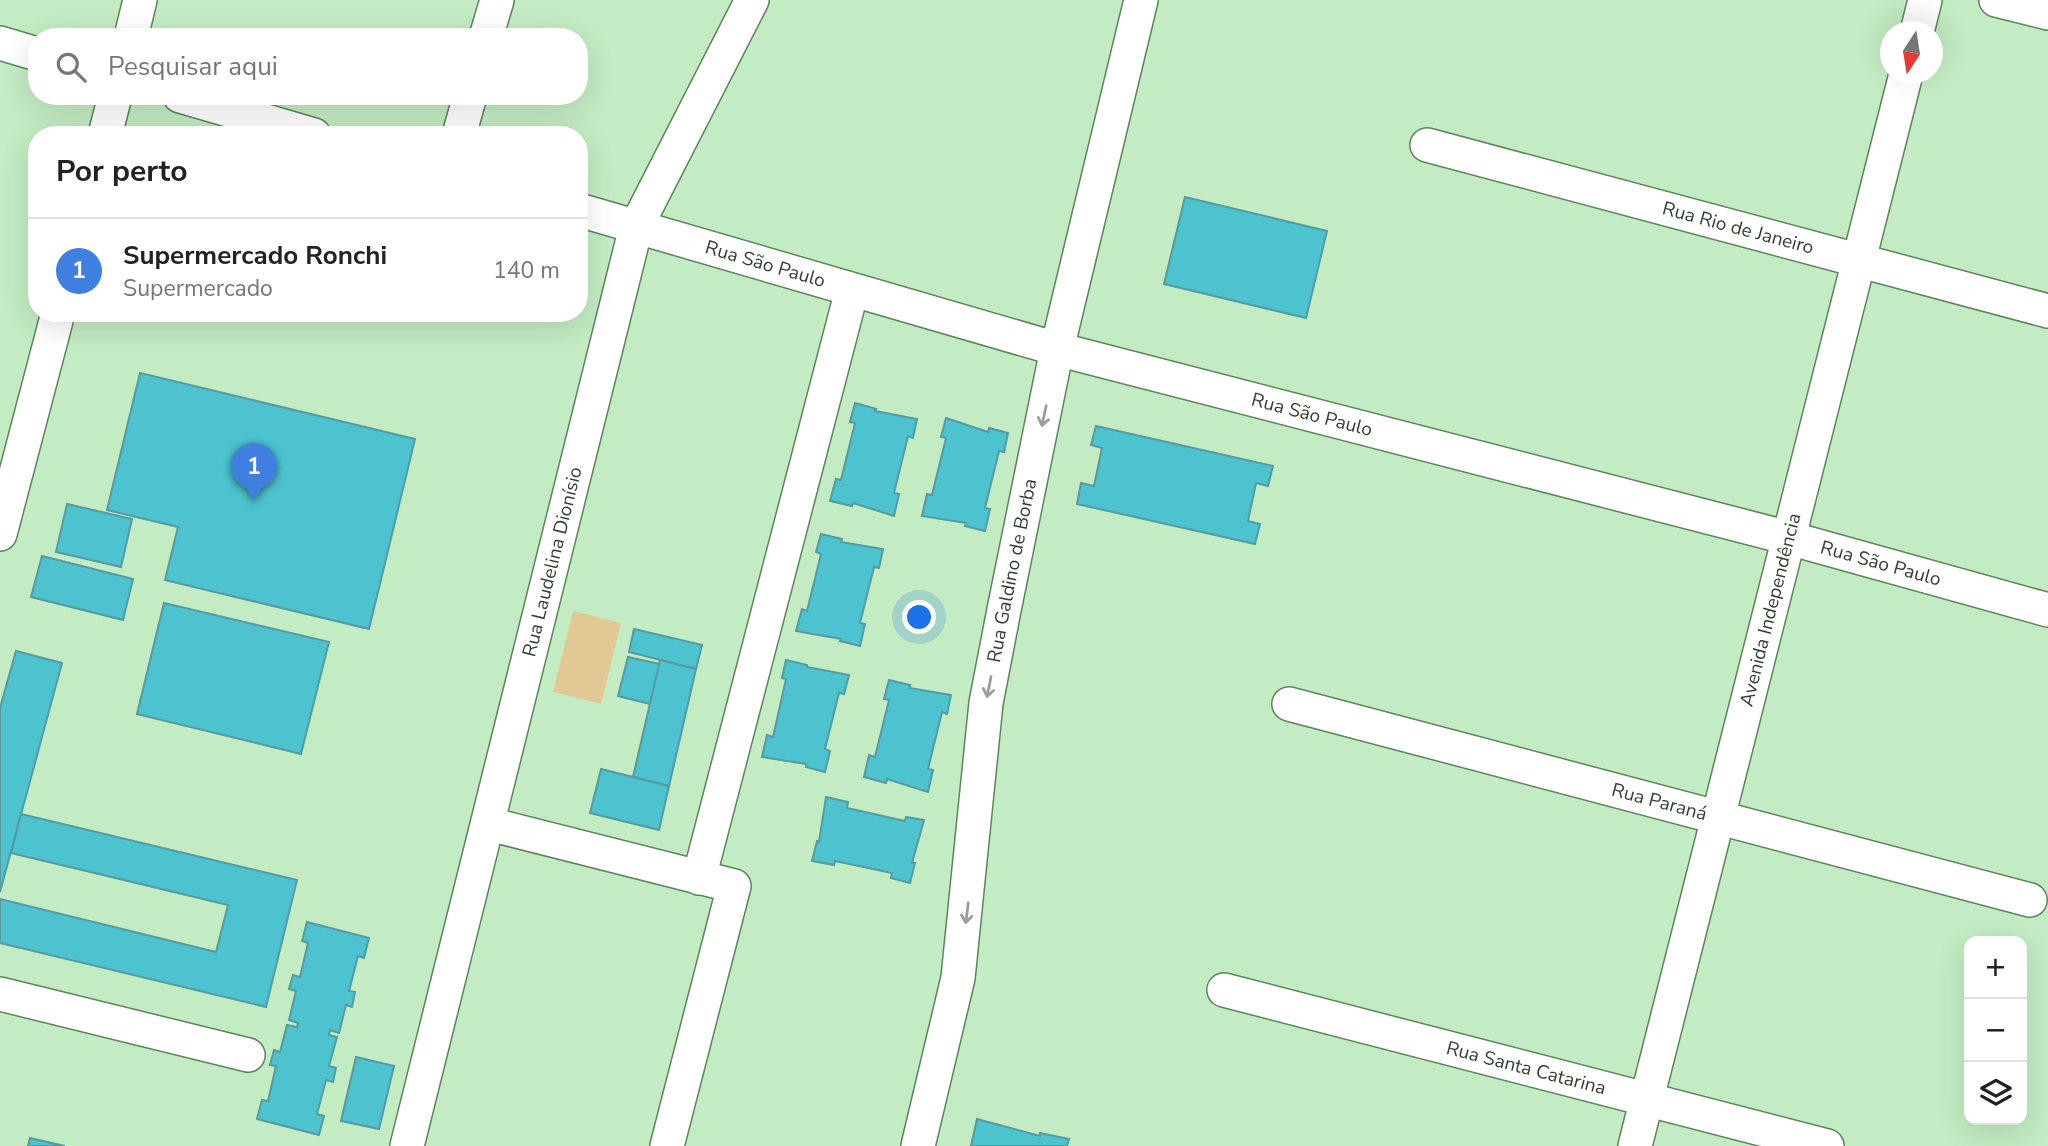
<!DOCTYPE html>
<html lang="pt">
<meta charset="utf-8">
<style>
body{margin:0;font-family:"Nunito Sans",sans-serif;background:#f2f2f2;color:#222}
.controls{position:absolute;right:21px;bottom:21px;display:grid;overflow:hidden;border-radius:14px;box-shadow:0 7px 28px #0002}
.controls button{width:63px;height:63px;display:grid;place-items:center;padding:0;border:0;border-bottom:2px solid #e0e0e0;background:#fff;color:#222;font:35px sans-serif}
.compass{position:absolute;left:1880px;top:21px;width:63px;height:63px;border-radius:50%;background:#fff;box-shadow:0 7px 28px #0002;rotate:192deg}
.you{position:absolute;left:920px;top:618px;width:24px;height:24px;margin:-18px;border:5px solid #fff;border-radius:50%;background:#1a73e8;box-shadow:0 0 0 10px #1a73e833}
.badge{display:grid;place-items:center;width:46px;height:46px;border-radius:50%;background:#84248e;color:#fff;font-size:23px;font-weight:700}
.pin{position:absolute;translate:-50% -58px;filter:drop-shadow(0 2px 4px #0008)}
.pin::after{content:'';position:absolute;top:37px;width:24px;height:21px;background:inherit;clip-path:polygon(0 0,100% 0,50% 100%)}
.list{margin:0;padding:0;list-style:none}
h2{display:flex;justify-content:space-between;align-items:center;height:91px;margin:0;padding:0 28px;font-size:30px}
h2 small{font-size:23px;font-weight:400;color:#767676}
.list li{display:grid;grid-template-columns:46px 1fr auto;gap:21px;align-items:center;box-sizing:border-box;height:105px;padding:0 28px;border-top:2px solid #e0e0e0}
.list b{display:block;font-size:26px;white-space:nowrap}
.list p{margin:0;font-size:23px;white-space:nowrap;color:#767676}
.list em{font-size:23px;font-style:normal;color:#767676}
.icon{flex:none;width:38px;height:38px;fill:none;stroke:currentColor;stroke-width:2;stroke-linecap:round;stroke-linejoin:round}
.map{position:relative;flex:none;width:2048px;height:1146px;overflow:hidden}
.search{position:absolute;background:#fff;box-shadow:0 7px 28px #0002;left:28px;top:28px;width:560px;height:77px;display:flex;align-items:center;gap:18px;box-sizing:border-box;padding:0 24px;border-radius:28px;color:#767676;font-size:26px}
.panel{position:absolute;background:#fff;box-shadow:0 7px 28px #0002;left:28px;top:126px;width:560px;height:196px;border-radius:28px}
.map>svg:first-child{display:block}
</style>
<div class="map">
<svg width="2048" height="1146" viewBox="0 0 2048 1146">
<rect width="100%" height="100%" fill="#c3ecc2"/>
<path fill="#e2c895" d="M573,611L621,623L601,704L553,692Z"/>
<g fill="#4cc3cf" stroke="#549aa1" stroke-width="2">
<path d="M1185,197L1327,231L1306,318L1164,284Z"/>
<path d="M140,373L415,439L369,629L165,580L178,527L107,510Z"/>
<path d="M855,403L876,409L875,411L917,419L913,438L908,436L894,493L899,494L894,516L853,503L852,506L830,501L836,479L841,480L855,423L850,422Z"/>
<path d="M946,418L988,432L989,428L1008,433L1004,452L999,451L985,508L990,509L985,531L965,526L966,523L922,516L927,494L932,495L946,438L941,437Z"/>
<path d="M1096,426L1273,466L1268,486L1256,483L1248,521L1260,524L1255,544L1077,504L1081,483L1094,486L1102,448L1091,445Z"/>
<path d="M67,504L132,519L121,567L56,552Z"/>
<path d="M821,534L842,539L841,542L883,549L879,568L874,567L860,623L865,624L860,646L840,641L841,639L796,631L802,609L807,611L821,554L816,552Z"/>
<path d="M42,556L133,579L123,620L31,597Z"/>
<path d="M164,603L329,642L301,754L137,714Z"/>
<path d="M634,629L702,645L696,669L629,652Z"/>
<path d="M16,651L62,663L0,892V708Z"/>
<path d="M628,657L660,664L650,704L618,696Z"/>
<path d="M660,660L696,669L669,786L633,777Z"/>
<path d="M786,660L807,665V667L849,675L844,694L839,693L825,749L830,751L825,772L806,767V764L762,757L767,735L773,737L786,679L782,678Z"/>
<path d="M889,680L910,685V688L951,695L947,714L942,712L928,769L933,770L928,792L887,779L886,783L864,777L869,755L875,757L889,700L884,699Z"/>
<path d="M601,769L669,786L659,830L590,813Z"/>
<path d="M826,797L848,802L847,808L905,821L906,817L924,820L912,863H915L910,883L891,878L892,873L835,861L834,865L812,861L817,841L819,842Z"/>
<path d="M21,814L297,880L266,1007L0,943V899L216,952L228,905L11,853Z"/>
<path d="M307,922L369,938L364,958L358,956L349,991L355,992L352,1007L346,1005L339,1033L330,1030L329,1035L337,1037L329,1066L336,1068L333,1082L326,1080L317,1114L324,1116L319,1135L257,1119L262,1100L268,1101L276,1066L270,1065L274,1050L280,1052L287,1025L297,1027L298,1023L289,1020L296,991L289,989L293,975L300,977L308,943L302,941Z"/>
<path d="M356,1057L394,1066L379,1129L341,1121Z"/>
<path d="M977,1119L1040,1136V1133L1069,1139L1067,1146H971Z"/>
<path d="M30,1138L65,1146H28Z"/>
</g>
<g fill="none" stroke-linecap="round" stroke-linejoin="round">
<defs>
<g id="minor">
<path d="M1996,0L2048,13"/>
<path d="M1917,32L1925,0"/>
<path d="M131,37L140,0"/>
<path d="M486,37L497,0"/>
<path d="M0,43L37,54"/>
<path d="M180,96L314,135"/>
<path d="M105,135L115,96"/>
<path d="M459,135L470,96"/>
<path id="s1" d="M1427,145L2048,311"/>
<path id="s2" d="M579,210L1057,349L1789,538L2048,610"/>
<path d="M0,534L58,313"/>
<path id="s3" d="M1289,704L2030,900"/>
<path d="M489,824L734,886L667,1146"/>
<path d="M699,878L852,290"/>
<path id="s4" d="M1224,990L1827,1146"/>
<path d="M0,994L248,1055"/>
<path id="s5" d="M407,1146L636,227L752,0"/>
<path id="s6" d="M918,1146L958,978L986,703L1004,610L1057,349L1141,0"/>
<path id="s7" d="M1635,1146L1906,74"/>
</g>
</defs>
<use href="#minor" stroke="#5e835d" stroke-width="36"/>
<use href="#minor" stroke="#fff" stroke-width="33"/>
</g>
<defs><path id="oneway-shaft" d="M-6 0H5M1.5-3L5.5 0L1.5 3" fill="none" stroke-width="1.6" stroke-linecap="round" stroke-linejoin="round" transform="scale(1.75)"/></defs>
<g stroke="#98a097">
<use href="#oneway-shaft" transform="translate(1044 416) rotate(102)"/>
<use href="#oneway-shaft" transform="translate(989 687) rotate(101)"/>
<use href="#oneway-shaft" transform="translate(967 913) rotate(97)"/>
</g>
<g text-anchor="middle" dominant-baseline="central" stroke-width="7" stroke-linejoin="round" paint-order="stroke">
<g font-size="19" fill="#30402f" stroke="#d0f9cf">
<text stroke="none"><textPath href="#s1" startOffset="322">Rua Rio de Janeiro</textPath></text>
<text stroke="none"><textPath href="#s2" startOffset="194">Rua São Paulo</textPath></text>
<text stroke="none"><textPath href="#s2" startOffset="761">Rua São Paulo</textPath></text>
<text stroke="none"><textPath href="#s5" startOffset="602">Rua Laudelina Dionísio</textPath></text>
<text stroke="none"><textPath href="#s2" startOffset="1349">Rua São Paulo</textPath></text>
<text stroke="none"><textPath href="#s6" startOffset="584">Rua Galdino de Borba</textPath></text>
<text stroke="none"><textPath href="#s7" startOffset="553">Avenida Independência</textPath></text>
<text stroke="none"><textPath href="#s3" startOffset="383">Rua Paraná</textPath></text>
<text stroke="none"><textPath href="#s4" startOffset="312">Rua Santa Catarina</textPath></text>
</g>
</g>
</svg>
<div class="controls">
<button>+</button>
<button>−</button>
<button><svg class="icon" aria-label="layers" viewBox="0 0 24 24"><path d="M12 4l9 5-9 5-9-5zM3 14l9 5 9-5"/></svg></button>
</div>
<svg class="compass" viewBox="-18 -18 36 36"><path d="M0-13l5 13h-10z" fill="#e53935"/><path d="M0 13l5-13h-10z" fill="#767676"/></svg>
<div class="you"></div>
<div class="pin badge" style="left:254px;top:501px;background:#3f7fe0">1</div>
<div class="search"><svg class="icon" aria-label="search" viewBox="0 0 24 24"><circle cx="10" cy="10" r="6"/><path d="M15 15l6 6"/></svg>Pesquisar aqui</div>
<section class="panel">
<h2>Por perto<small></small></h2>
<ul class="list">
<li><span class="badge" style="background:#3f7fe0">1</span><div><b>Supermercado Ronchi</b><p>Supermercado</p></div><em>140 m</em></li>
</ul>
</section>
</div>
